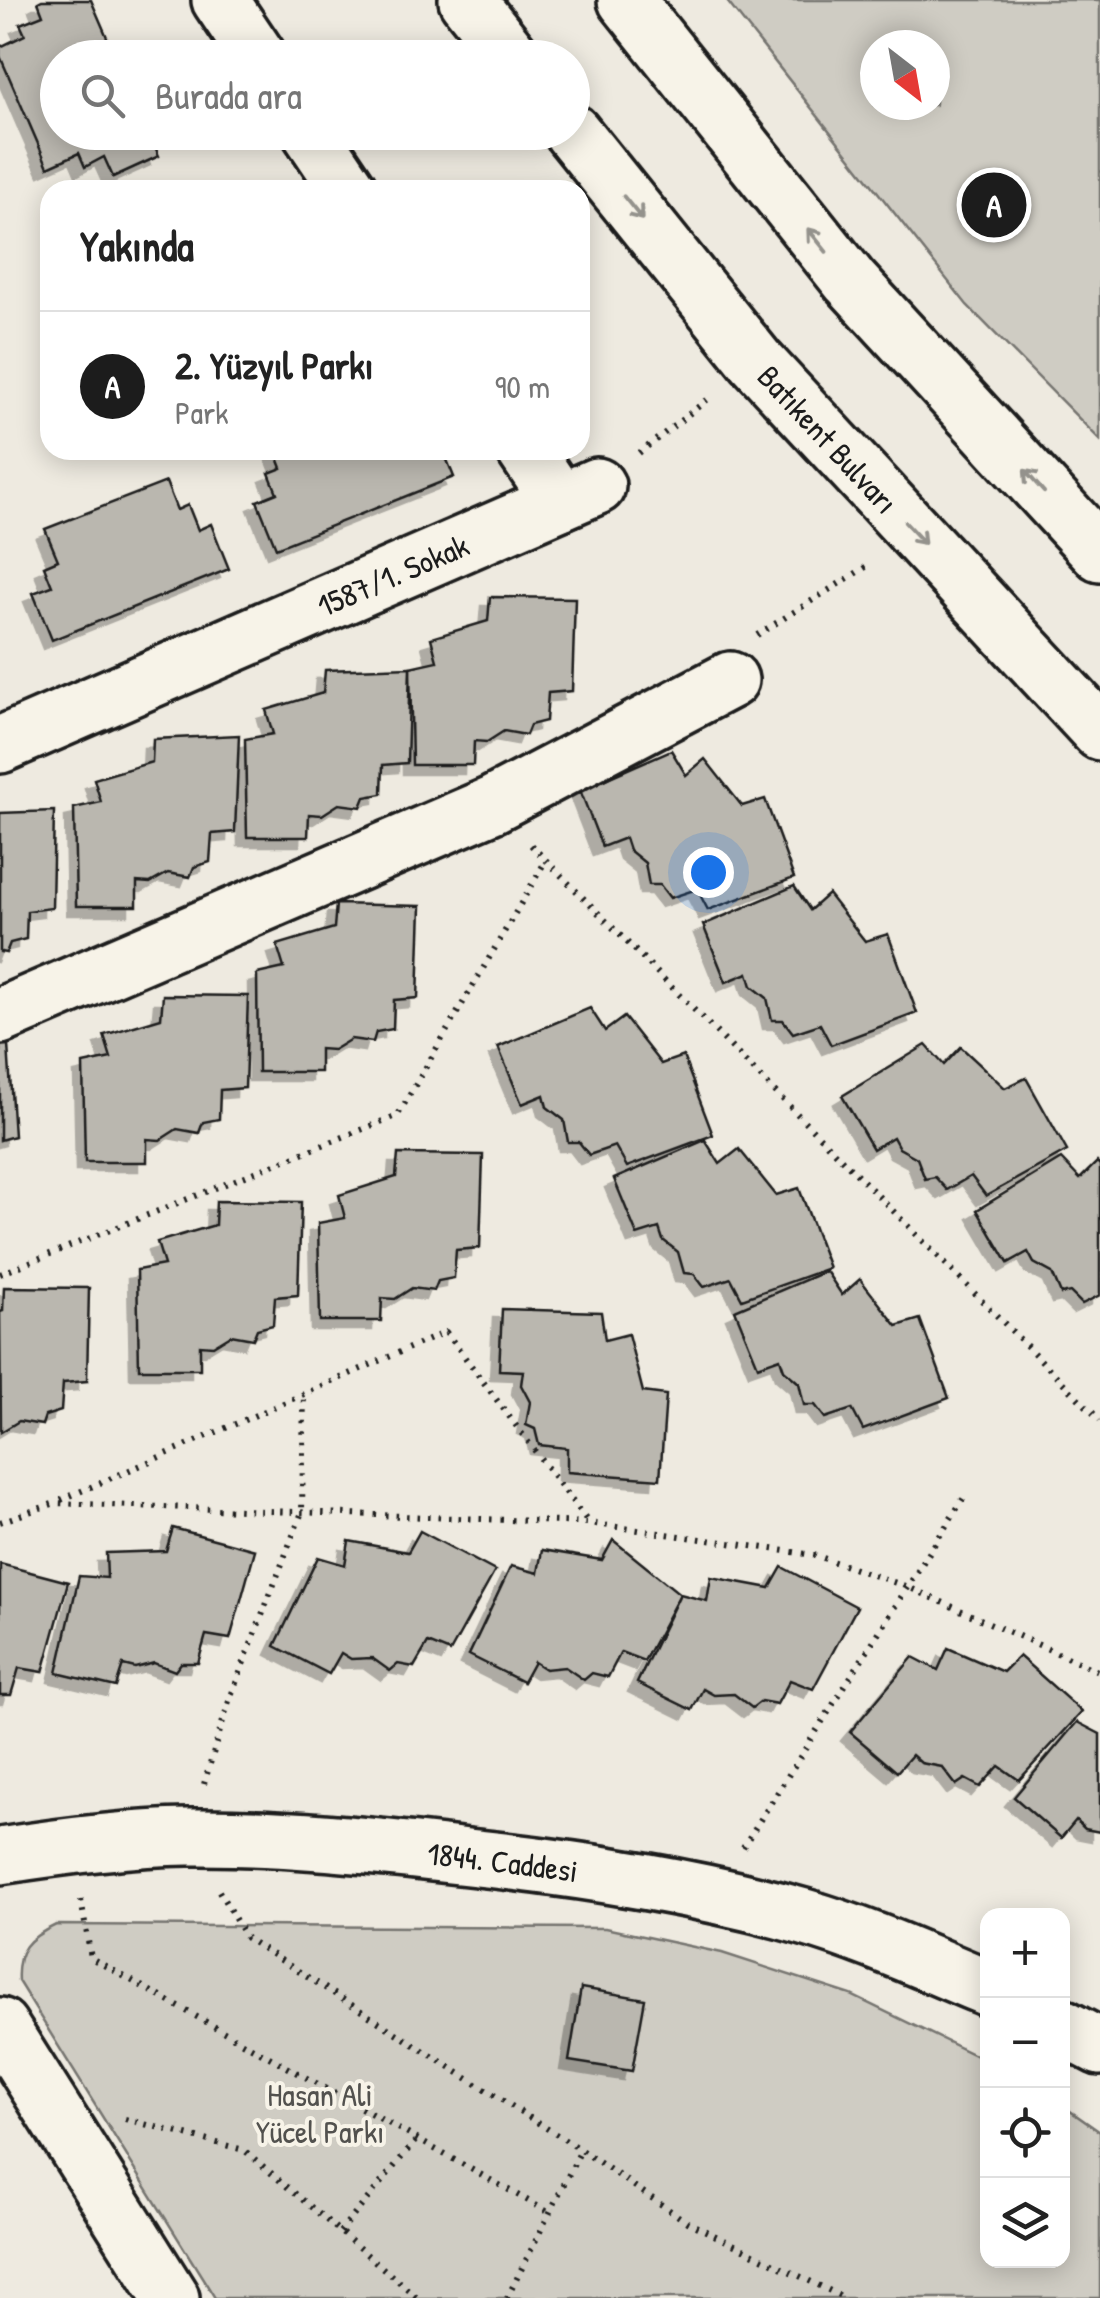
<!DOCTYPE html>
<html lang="tr">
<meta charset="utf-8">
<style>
body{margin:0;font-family:"Patrick Hand",sans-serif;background:#f2f2f2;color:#222}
.controls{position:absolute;right:30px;bottom:30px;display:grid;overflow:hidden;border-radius:20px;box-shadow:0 5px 25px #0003}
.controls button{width:90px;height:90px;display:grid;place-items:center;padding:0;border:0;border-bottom:2px solid #e0e0e0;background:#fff;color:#222;font:50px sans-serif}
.compass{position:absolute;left:860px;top:30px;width:90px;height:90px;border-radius:50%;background:#fff;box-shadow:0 5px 25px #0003;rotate:149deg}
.you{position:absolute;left:708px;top:872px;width:35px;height:35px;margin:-25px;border:8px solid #fff;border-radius:50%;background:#1a73e8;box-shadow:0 0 0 15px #1a73e833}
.badge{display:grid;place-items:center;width:65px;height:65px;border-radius:50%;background:#1c1c1c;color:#fff;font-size:32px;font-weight:700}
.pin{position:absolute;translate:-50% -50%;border:5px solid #fff;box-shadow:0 2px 10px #0006}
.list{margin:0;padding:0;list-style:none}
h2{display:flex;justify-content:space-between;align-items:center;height:130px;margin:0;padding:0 40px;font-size:42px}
h2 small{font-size:32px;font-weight:400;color:#767676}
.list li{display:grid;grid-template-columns:65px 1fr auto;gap:30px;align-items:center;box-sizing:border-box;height:150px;padding:0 40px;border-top:2px solid #e0e0e0}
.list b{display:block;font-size:38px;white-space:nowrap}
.list p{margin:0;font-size:32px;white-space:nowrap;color:#767676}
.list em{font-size:32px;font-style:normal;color:#767676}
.icon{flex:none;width:55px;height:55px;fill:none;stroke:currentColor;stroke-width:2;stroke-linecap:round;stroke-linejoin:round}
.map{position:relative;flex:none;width:1100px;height:2298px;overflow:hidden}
.search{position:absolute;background:#fff;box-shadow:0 5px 25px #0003;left:40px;top:40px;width:550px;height:110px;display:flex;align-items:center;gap:25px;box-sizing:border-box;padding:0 35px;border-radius:55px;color:#767676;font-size:38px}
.panel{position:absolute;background:#fff;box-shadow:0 5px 25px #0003;left:40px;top:180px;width:550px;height:280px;border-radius:30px}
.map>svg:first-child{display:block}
</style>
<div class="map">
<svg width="1100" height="2298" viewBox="0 0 1100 2298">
<defs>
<filter id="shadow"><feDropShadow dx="-9" dy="9" stdDeviation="0" flood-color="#0004"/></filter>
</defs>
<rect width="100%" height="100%" fill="#eeeae0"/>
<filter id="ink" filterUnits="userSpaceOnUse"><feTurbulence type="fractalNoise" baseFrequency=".01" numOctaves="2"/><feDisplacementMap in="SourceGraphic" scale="20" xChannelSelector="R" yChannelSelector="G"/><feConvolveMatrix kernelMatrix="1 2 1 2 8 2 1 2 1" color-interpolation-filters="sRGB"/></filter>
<g filter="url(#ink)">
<g fill="#cfccc3" stroke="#767470" stroke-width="2.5" fill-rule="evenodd">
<path d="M726,0H1100V440L967,305ZM875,45H935V105H875Z"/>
<path d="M56,1925L605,1928L722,1953L851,1995L987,2061L988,2260H1062L1063,2106L1100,2132V2298H215L18,1981C16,1950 28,1938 56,1925Z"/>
</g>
<g fill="#bab7af" stroke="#1c1c1c" stroke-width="2.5" filter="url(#shadow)">
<path d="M42,0H91L116,58H58V132H149L159,156L113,177L104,157L85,167L79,153L48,167L0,56V47L25,35L20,24L43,15L38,2Z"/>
<path d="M275,450H443L454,477L276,548L257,501L277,493L269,473L282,468Z"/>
<path d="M166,482L177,510L188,505L198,530L211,524L229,569L52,640L33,593L52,586L44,566L58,560L45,529Z"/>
<path d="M490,597L575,598L572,691L548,693L546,721L530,725L526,735L504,731L487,742L474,741L473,765H412L410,667L437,661L431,638L488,621Z"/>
<path d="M410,667L407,763L383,765L382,794L365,797L361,807L339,804L322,815L309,814L308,837H247L245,739L273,734L266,710L323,693L325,670Z"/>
<path d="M239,735L235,832L212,834L210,862L194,867L190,877L168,873L150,883L137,882V906H76L74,808L101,802L94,779L152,762L153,739Z"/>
<path d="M671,750L686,775L705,759L742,806L765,799L794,878L708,910L697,889L670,898L660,885H649L645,863L629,850L625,838L602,847L580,790Z"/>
<path d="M54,811L52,908L27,911L26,939L10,943L6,953L0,952V813Z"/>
<path d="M794,886L810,910L828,894L865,941L888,934L917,1013L831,1045L820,1024L793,1033L783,1020H772L767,998L752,986L748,973L726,982L703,925Z"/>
<path d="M336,904L421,906L418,998L394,1000L393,1029L376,1032L373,1042L351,1039L333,1050L320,1049V1072H258L257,974L284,968L277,945L334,928Z"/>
<path d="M163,995L248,996L245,1088L220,1090L219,1119L203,1122L199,1133L177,1129L160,1140L147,1139V1162H85L83,1064L111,1058L104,1035L161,1018Z"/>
<path d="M590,1008L605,1031L624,1017L661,1064L683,1056L713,1135L627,1167L615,1146L589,1155L579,1142H568L564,1120L547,1107L544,1095L522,1104L498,1047Z"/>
<path d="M0,1045H8L14,1136L0,1140Z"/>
<path d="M926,1045L944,1065L961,1047L1005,1088L1026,1078L1067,1151L986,1196L971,1176L947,1190L935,1177L925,1179L917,1158L899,1148L893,1137L873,1149L842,1096Z"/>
<path d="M705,1140L720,1164L739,1149L776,1195L799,1188L829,1268L742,1299L731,1278L704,1287L694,1274L684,1273L678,1252L663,1240L659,1228L637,1235L614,1179Z"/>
<path d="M398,1154L483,1155L480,1248L456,1250L454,1278L438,1281L434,1291L412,1288L395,1299L382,1298L381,1321H320L318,1223L345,1218L339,1195L396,1177Z"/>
<path d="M1061,1159L1080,1179L1097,1162L1100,1165V1295L1082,1304L1070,1292L1061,1294L1052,1273L1034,1263L1028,1252L1008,1263L977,1210Z"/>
<path d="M216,1201L301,1202L298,1295L275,1297L273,1325L257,1329L253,1339L231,1335L213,1346L200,1345V1369H139L137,1270L164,1265L157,1242L215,1225Z"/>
<path d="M826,1271L842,1295L860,1279L897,1326L920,1319L949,1398L863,1430L852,1409L825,1418L815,1405H804L799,1383L784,1370L780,1358L758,1366L735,1310Z"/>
<path d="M4,1287L89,1288L87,1381L63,1383L61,1411L45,1416L42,1425L19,1421L1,1432L0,1312L3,1311Z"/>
<path d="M502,1309L601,1312L605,1340L628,1334L643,1392L666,1395L660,1479L567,1472V1448L539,1445L535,1429L526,1425L530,1402L521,1385L523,1371L499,1370Z"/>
<path d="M173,1528L255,1550L230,1639L206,1635L198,1663H181L175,1671L154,1663L135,1668L123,1665L116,1687L57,1673L79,1576L107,1578L106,1553L166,1551Z"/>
<path d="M420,1531L495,1571L450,1652L428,1643L414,1667L398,1664L390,1671L372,1658L351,1659L341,1653L329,1674L275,1646L318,1557L345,1565L349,1541L408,1552Z"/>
<path d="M613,1540L680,1594L644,1661L621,1652L608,1677L592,1673L584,1680L565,1667L545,1669L534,1662L523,1682L469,1655L511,1566L538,1573L542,1550L602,1560Z"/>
<path d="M0,1564L68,1582L43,1672L19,1668L11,1695H0Z"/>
<path d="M782,1567L857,1607L813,1689L790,1680L777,1704L761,1701L752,1708L734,1694L714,1695L703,1689L692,1710L637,1683L680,1594L707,1601L711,1577L770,1588Z"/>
<path d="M948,1648L1003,1672L1019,1656L1082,1712L1019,1780L999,1766L980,1787L965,1779L956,1785L942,1767L921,1763L912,1755L897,1772L850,1732L913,1657L938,1670Z"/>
<path d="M1077,1722L1100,1734V1832L1085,1829L1076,1820L1061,1838L1014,1797Z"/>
<path d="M581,1988L645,1999L632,2071L569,2061Z"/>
</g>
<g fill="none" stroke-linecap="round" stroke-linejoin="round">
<defs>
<g id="minor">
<path d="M220,0L259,58"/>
<path d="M310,132L349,190"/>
<path d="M525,450L560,502"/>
<path id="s1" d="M0,745L597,486"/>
<path d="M0,1016L492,805L730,680"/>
<path id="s2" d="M0,1856C63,1846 125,1838 188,1837C282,1836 375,1846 468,1857C582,1869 694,1886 804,1917C867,1935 927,1963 988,1988"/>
<path d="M0,2026L171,2298"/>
<path d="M1062,2027L1100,2047"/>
</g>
<g id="major">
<path d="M467,0L513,58"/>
<path d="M626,0L850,281L1100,553"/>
<path id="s3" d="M572,132L756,361L1100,732"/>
</g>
</defs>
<use href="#minor" stroke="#1c1c1c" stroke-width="62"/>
<use href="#major" stroke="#1c1c1c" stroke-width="62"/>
<g stroke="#1c1c1c" stroke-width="6" stroke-dasharray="2.5 8" stroke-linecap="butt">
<path d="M639,453L712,396"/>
<path d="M757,635L869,565"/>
<path d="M531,845L1100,1420"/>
<path d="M0,1274L398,1115L546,860"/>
<path d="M61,1500L446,1332L588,1522"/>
<path d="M0,1522L55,1503L589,1523L814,1555L908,1587L1100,1672"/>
<path d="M204,1784L229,1701L302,1512L304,1393"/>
<path d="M743,1847L965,1496"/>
<path d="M219,1891L246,1938L581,2150L687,2222L845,2298"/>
<path d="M81,1900L91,1958L550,2213"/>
<path d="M125,2119L244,2150L418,2298"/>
<path d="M340,2232L417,2139"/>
<path d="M507,2298L581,2150"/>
</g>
<use href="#minor" stroke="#f7f3e8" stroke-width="55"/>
<use href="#major" stroke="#f7f3e8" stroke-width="55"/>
</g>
<defs><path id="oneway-shaft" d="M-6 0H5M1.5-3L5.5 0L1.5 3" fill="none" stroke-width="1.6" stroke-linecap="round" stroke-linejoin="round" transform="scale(2.5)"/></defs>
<g stroke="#94928c">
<use href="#oneway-shaft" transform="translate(633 208) rotate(51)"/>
<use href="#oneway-shaft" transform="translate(817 240) rotate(-129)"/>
<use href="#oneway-shaft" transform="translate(1034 481) rotate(-132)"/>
<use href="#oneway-shaft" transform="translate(915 533) rotate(47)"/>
</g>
</g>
<g text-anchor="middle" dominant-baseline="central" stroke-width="8" stroke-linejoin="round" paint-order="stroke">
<g font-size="32" fill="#1c1c1c" stroke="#f7f3e8">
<text stroke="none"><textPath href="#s3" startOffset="400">Batıkent Bulvarı</textPath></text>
<text stroke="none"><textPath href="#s1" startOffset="428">1587/1. Sokak</textPath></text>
<text stroke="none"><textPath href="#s2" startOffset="505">1844. Caddesi</textPath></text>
</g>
<g font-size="32" fill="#52514e" stroke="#f7f3e8">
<text x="320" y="2094">Hasan Ali<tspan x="320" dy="37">Yücel Parkı</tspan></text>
</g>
</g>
</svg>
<div class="controls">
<button>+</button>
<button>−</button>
<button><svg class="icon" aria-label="locate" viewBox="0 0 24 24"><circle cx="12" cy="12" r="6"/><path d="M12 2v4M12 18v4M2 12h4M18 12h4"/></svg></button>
<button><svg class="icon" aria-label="layers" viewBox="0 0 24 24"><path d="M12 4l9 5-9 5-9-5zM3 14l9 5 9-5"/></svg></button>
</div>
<svg class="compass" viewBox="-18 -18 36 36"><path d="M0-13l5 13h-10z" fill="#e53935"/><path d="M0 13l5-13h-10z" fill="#767676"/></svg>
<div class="you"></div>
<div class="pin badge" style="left:994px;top:205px">A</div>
<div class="search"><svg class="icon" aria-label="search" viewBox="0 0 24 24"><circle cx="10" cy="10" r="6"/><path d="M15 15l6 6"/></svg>Burada ara</div>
<section class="panel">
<h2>Yakında<small></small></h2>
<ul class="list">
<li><span class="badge">A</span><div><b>2. Yüzyıl Parkı</b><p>Park</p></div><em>90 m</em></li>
</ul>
</section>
</div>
